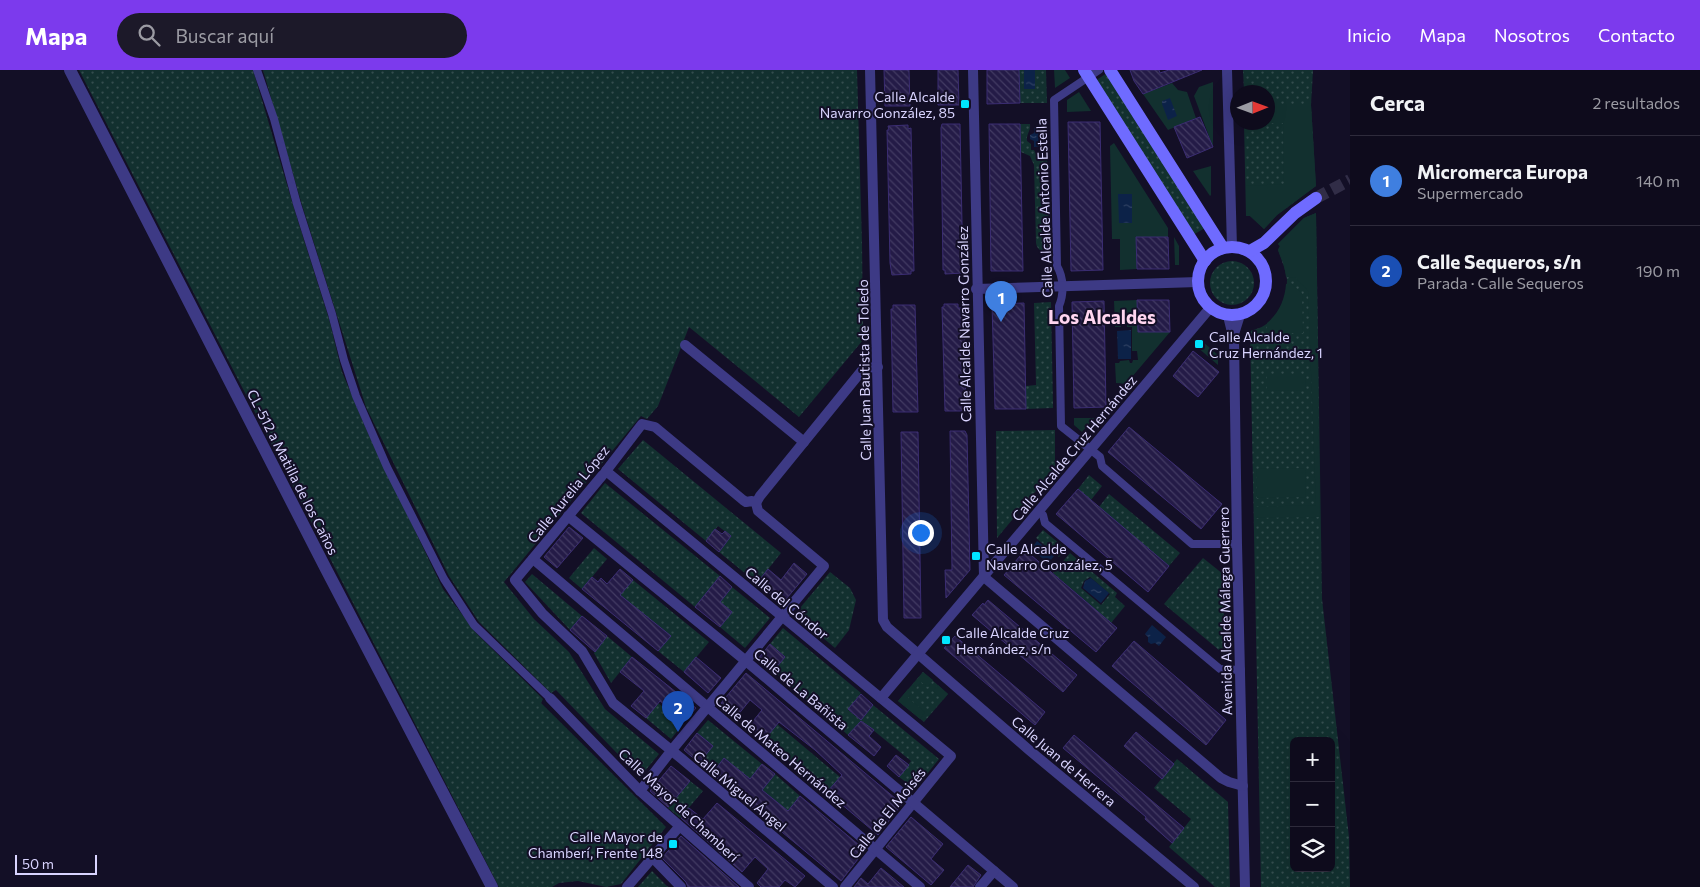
<!DOCTYPE html>
<html lang="es">
<meta charset="utf-8">
<style>
body{margin:0;font-family:Commissioner,sans-serif;background:#1c1929;color:#f1f3f6}
.controls{position:absolute;right:15px;bottom:15px;display:grid;overflow:hidden;border-radius:8px;box-shadow:0 5px 20px #0002}
.controls button{width:45px;height:45px;display:grid;place-items:center;padding:0;border:0;border-bottom:1px solid #2e2b3b;background:#0e0b1c;color:#f1f3f6;font:25px sans-serif}
.compass{position:absolute;left:1230px;top:15px;width:45px;height:45px;border-radius:50%;background:#0e0b1c;box-shadow:0 5px 20px #0002;rotate:89deg}
.scale{position:absolute;left:15px;bottom:12px;width:82px;box-sizing:border-box;padding-left:5px;border:2px solid #d9d4ff;border-top:0;font-size:14px;line-height:18px;white-space:nowrap;color:#d9d4ff;-webkit-text-stroke:4px #130f26;paint-order:stroke}
.you{position:absolute;left:920px;top:462px;width:18px;height:18px;margin:-12px;border:4px solid #fff;border-radius:50%;background:#1a73e8;box-shadow:0 0 0 8px #1a73e833}
.badge{display:grid;place-items:center;width:32px;height:32px;border-radius:50%;background:#7c3aed;color:#fff;font-size:16px;font-weight:700}
.pin{position:absolute;translate:-50% -41px;filter:drop-shadow(0 1px 2px #0008)}
.pin::after{content:'';position:absolute;top:26px;width:18px;height:15px;background:inherit;clip-path:polygon(0 0,100% 0,50% 100%)}
.list{margin:0;padding:0;list-style:none}
h2{display:flex;justify-content:space-between;align-items:center;height:65px;margin:0;padding:0 20px;font-size:21px}
h2 small{font-size:16px;font-weight:400;color:#9b9ba3}
.list li{display:grid;grid-template-columns:32px 1fr auto;gap:15px;align-items:center;box-sizing:border-box;height:90px;padding:0 20px;border-top:1px solid #2e2b3b}
.list b{display:block;font-size:19px;white-space:nowrap}
.list p{margin:0;font-size:16px;white-space:nowrap;color:#9b9ba3}
.list em{font-size:16px;font-style:normal;color:#9b9ba3}
.icon{flex:none;width:28px;height:28px;fill:none;stroke:currentColor;stroke-width:2;stroke-linecap:round;stroke-linejoin:round}
.map{position:relative;flex:none;width:1350px;height:817px;overflow:hidden}
header{display:flex;align-items:center;gap:30px;box-sizing:border-box;height:70px;padding:0 25px;background:#7c3aed;color:#fff}
header strong{font-size:24px}
nav{display:flex;gap:28px;margin-inline-start:auto;font-size:18px}
.search{width:350px;height:45px;background:#1c1929;display:flex;align-items:center;gap:12px;box-sizing:border-box;padding:0 18px;border-radius:28px;color:#9b9ba3;font-size:19px}
main{display:flex}
aside{flex:1;background:#0e0b1c}
.map>svg:first-child{display:block}
</style>
<header>
<strong>Mapa</strong>
<div class="search"><svg class="icon" aria-label="search" viewBox="0 0 24 24"><circle cx="10" cy="10" r="6"/><path d="M15 15l6 6"/></svg>Buscar aquí</div>
<nav><a>Inicio</a><a>Mapa</a><a>Nosotros</a><a>Contacto</a></nav>
</header>
<main>
<div class="map">
<svg width="1350" height="817" viewBox="0 0 1350 817">
<defs>
<pattern id="grass-dots" width="8" height="8" patternUnits="userSpaceOnUse" patternTransform="scale(1.25)"><rect width="8" height="8" fill="#12302f"/><path d="M2 2h.1M6 6h.1" fill="none" stroke="#344d4e" stroke-width="1.8" stroke-linecap="round"/></pattern>
<pattern id="water-ripples" width="26" height="14" patternUnits="userSpaceOnUse" patternTransform="scale(1.25)"><rect width="26" height="14" fill="#0c2248"/><path d="M2 4q2-2 4 0t4 0M15 11q2-2 4 0t4 0" fill="none" stroke="#2f4163"/></pattern>
<pattern id="building-back-hatch" width="6" height="6" patternUnits="userSpaceOnUse" patternTransform="scale(1.25)"><rect width="6" height="6" fill="#241b47"/><path d="M-1 5l2 2M0 0l6 6M5-1l2 2" fill="none" stroke="#433b63"/></pattern>
</defs>
<rect width="100%" height="100%" fill="#130f26"/>
<g fill="url(#grass-dots)" fill-rule="evenodd">
<path d="M79,0H253L296,145L329,249L342,302L367,361L443,519L476,563L543,629L541,633L666,757L621,814L606,817L578,811L559,813L552,817H499Z"/>
<path d="M263,0H857L862,173L863,270L799,347L689,257L658,336L647,349L641,346L504,512L534,549L569,582L605,639L659,684L640,707L556,620L551,623L479,552L449,506L366,337L302,135Z"/>
<path d="M1019,0H1024V18L1035,19V0H1046L1047,33H1020Z"/>
<path d="M1243,0H1313L1311,35L1316,116L1277,145L1264,159L1250,146H1246L1244,53L1268,52V22H1244Z"/>
<path d="M1107,3L1205,158L1193,165L1095,11Z"/>
<path d="M1020,54H1030C1031,61 1026,64 1027,71L1031,74V80H1034L1037,86L1047,85L1050,185C1043,183 1037,180 1036,173L1034,95L1030,86L1021,82Z"/>
<path d="M1316,143L1322,529L1349,767L1350,817H1261L1250,261C1255,259 1261,258 1265,255C1279,247 1287,226 1287,210C1286,200 1281,189 1278,180L1280,176L1278,174L1304,148ZM1294,671H1331V798H1294Z"/>
<circle cx="1232" cy="213" r="22"/>
<path d="M1051,232L1053,338L1026,339V316L1036,315L1034,233Z"/>
<path d="M1055,360V398L997,468L996,361Z"/>
<path d="M643,370L781,483L757,513L719,482L731,466L718,456L706,471L618,399Z"/>
<path d="M1089,405L1102,416L1091,430L1078,419Z"/>
<path d="M605,413L720,506L695,537L581,443Z"/>
<path d="M1109,424L1180,483L1169,496L1099,437Z"/>
<path d="M1043,460L1066,479L1059,487L1036,468Z"/>
<path d="M594,478L607,489L582,519L569,508Z"/>
<path d="M1070,483L1117,523L1115,527L1125,536L1111,553L1053,503ZM1090,507L1110,524L1101,535L1081,518L1084,511Z"/>
<path d="M1203,488L1223,504L1225,585L1164,534Z"/>
<path d="M830,502L850,518L856,530L849,560L835,578L795,544Z"/>
<path d="M532,504L582,546L570,560L525,512Z"/>
<path d="M633,510L709,572L684,602L658,581L670,566L620,525Z"/>
<path d="M732,517L770,548L745,578L720,557L732,542L720,532Z"/>
<path d="M783,558L861,623L848,640L861,650L873,635L939,689L915,719L899,707L911,691L862,651L848,665L773,601L785,587L770,574Z"/>
<path d="M607,566L632,587L611,613L594,583Z"/>
<path d="M923,602L948,624L924,652L898,631Z"/>
<path d="M658,633L683,654L671,669L646,648Z"/>
<path d="M708,650L762,694L750,709L724,688L712,704L699,693L697,663Z"/>
<path d="M777,654L840,707L827,722L764,670Z"/>
<path d="M1177,689L1228,732L1230,817H1215L1169,777L1191,749L1154,718Z"/>
<path d="M775,704L800,726L788,741L762,720Z"/>
<path d="M690,711L703,721L680,748L668,738Z"/>
<path d="M652,801L667,816L669,817H638Z"/>
</g>
<g fill="#12302f">
<path d="M1054,0H1065L1070,8L1055,18Z"/>
<path d="M1213,12V77L1194,26L1199,17Z"/>
<path d="M1172,13L1178,20L1187,22L1196,48L1168,60L1143,24Z"/>
<path d="M1079,22L1091,41L1067,42V30Z"/>
<path d="M1268,35H1311L1316,116L1277,145L1264,159L1250,146H1246V116L1284,114L1283,53H1244L1268,52Z"/>
<path d="M1114,73L1168,158V167H1136L1137,199L1120,200V169H1112L1110,76Z"/>
<path d="M1211,96V125L1210,126L1193,101Z"/>
<path d="M1316,143L1320,447L1255,448V437L1316,435L1308,221L1296,208L1286,207L1284,195L1278,180L1280,176L1278,174L1304,148Z"/>
<path d="M1174,167L1179,176V195H1175Z"/>
<path d="M1286,214H1291L1302,223L1303,263H1267V253C1279,243 1285,229 1286,214Z"/>
<path d="M1137,230L1138,262H1170L1126,314L1116,313L1115,293H1119L1120,291L1129,290L1130,293H1132L1133,290H1138L1137,281H1132V257H1127V254H1121V257H1115L1114,231Z"/>
<path d="M1202,271L1218,285V295L1197,277Z"/>
<path d="M1267,306H1305L1306,320L1267,321Z"/>
<path d="M1074,348H1094L1082,362L1074,355Z"/>
<path d="M1305,398L1306,427L1257,428L1256,399Z"/>
<path d="M923,602L933,610L928,617L921,612L916,618L912,615Z"/>
<path d="M938,615L948,624L943,630L933,621Z"/>
<path d="M908,619L912,623L908,628L925,642L920,649L898,631Z"/>
</g>
<g fill="url(#water-ripples)">
<rect x="1024" y="0" width="11" height="19"/>
<path d="M1170,28L1177,46L1168,50L1162,34V31Z"/>
<path d="M1044,57L1045,76L1034,77V71L1030,69V65L1034,63V58Z"/>
<path d="M1118,124H1132V153H1119Z"/>
<path d="M1131,260V289H1118L1117,261Z"/>
<path d="M1037,471L1055,485L1048,493L1036,483H1033L1031,479Z"/>
<path d="M1091,508L1109,523L1101,533L1083,518L1085,511Z"/>
<path d="M1152,555L1166,567L1159,576L1155,573L1151,574L1148,572V567L1145,564Z"/>
</g>
<g fill="url(#building-back-hatch)" stroke="#3b2d73">
<path d="M884,0H909L910,36H885Z"/>
<path d="M938,0H958L959,35H938Z"/>
<path d="M987,0H1019L1020,33L987,34Z"/>
<path d="M1130,0H1159L1160,3L1169,0H1202L1143,24L1134,11Z"/>
<path d="M1200,47L1213,77L1187,88L1174,57Z"/>
<path d="M1068,52H1100L1103,200L1071,201Z"/>
<path d="M942,54H960L963,203L945,204V200H943L941,58Z"/>
<path d="M989,54H1020L1023,201H991Z"/>
<path d="M908,55V59L911,58L914,201H911V204L892,205L890,193L887,60H889L888,56Z"/>
<path d="M1136,167H1168L1169,199H1137Z"/>
<path d="M1137,230H1169L1170,262H1138Z"/>
<path d="M1104,231L1106,337L1074,338L1072,232Z"/>
<path d="M1024,233L1026,339H995L992,234Z"/>
<path d="M944,234H958V238H964L966,341H945L942,237H944Z"/>
<path d="M893,235H915L918,342H893L891,239H893Z"/>
<path d="M1193,281L1219,302L1198,327L1173,306Z"/>
<path d="M1129,357L1222,434L1201,459L1108,382Z"/>
<path d="M950,361H965L967,365L970,500L946,528L945,500H952Z"/>
<path d="M901,362H918L921,548H904Z"/>
<path d="M1078,419L1169,496L1148,522L1056,444Z"/>
<path d="M569,457L583,468L557,498L544,487Z"/>
<path d="M715,459L722,464L725,461L731,466L719,482L706,471Z"/>
<path d="M1025,480L1117,558L1096,582L1004,505Z"/>
<path d="M794,493L807,504L782,534L757,513L768,499L781,510Z"/>
<path d="M620,499L633,510L620,525L671,566L658,581L582,519L592,507L598,512L601,508L607,514Z"/>
<path d="M720,506L732,517L720,532L732,542L720,557L695,537Z"/>
<path d="M988,530L1077,605L1063,622L972,545L983,533L984,535Z"/>
<path d="M582,546L607,566L595,582L570,560Z"/>
<path d="M955,566L1045,642L1035,655L944,578Z"/>
<path d="M1134,571L1226,650L1206,675L1112,596Z"/>
<path d="M770,574L785,587L775,599L770,595L768,598L758,589Z"/>
<path d="M632,587L696,638L685,651L660,631L646,648L631,636L644,621L620,602Z"/>
<path d="M696,587L721,608L708,623L684,602Z"/>
<path d="M746,603L902,734L878,765L827,722L842,705L815,680L779,652L764,670L749,656L762,640L750,630L737,646L721,633Z"/>
<path d="M861,624L873,635L861,650L848,639Z"/>
<path d="M861,651L874,660L869,666L881,677L874,686L848,665Z"/>
<path d="M1136,662L1174,694L1162,709L1124,676Z"/>
<path d="M697,663L713,676L699,693L684,680Z"/>
<path d="M1074,665L1184,758L1172,773L1145,749L1146,747L1140,742L1063,678Z"/>
<path d="M896,685L909,695L899,707L887,696Z"/>
<path d="M724,688L750,709L762,694L775,704L762,720L788,741L800,726L865,780L841,811L712,704Z"/>
<path d="M671,696L690,711L668,737L650,721Z"/>
<path d="M717,733L805,806L795,817L785,810L779,817H761L757,813L768,799L755,787L742,802L681,748L689,738L703,749Z"/>
<path d="M911,747L943,774L931,789L944,800L931,815L886,777Z"/>
<path d="M681,766L739,817H688L686,812L662,788Z"/>
<path d="M968,795L981,805L973,817H950Z"/>
<path d="M881,798L904,817H854L861,808L868,814Z"/>
</g>
<g fill="none" stroke-linecap="round" stroke-linejoin="round">
<path stroke="#312d47" stroke-width="12" stroke-dasharray="12 6" stroke-linecap="butt" d="M1316,128L1350,110"/>
<g stroke="#3d3a85" stroke-width="8">
<path d="M257,0L274,49L297,134L332,244L344,290L356,326L387,397L444,509L474,555L550,628"/>
<path d="M1099,0L1054,30L1057,196C1064,208 1064,224 1059,236L1061,356L1100,387L1102,396L1192,474H1232"/>
<path d="M1039,442L1043,445L1045,453L1220,599L1241,600"/>
</g>
<g stroke="#3d3a85" stroke-width="10">
<path d="M870,0L883,550L887,557L1029,680L1194,817"/>
<path d="M973,0L984,507"/>
<path d="M1227,0L1232,177"/>
<path d="M976,219L1198,212"/>
<path d="M1228,246L1234,270L1237,474L1245,817"/>
<path d="M1234,264L1240,245"/>
<path d="M685,275L804,372"/>
<path d="M606,401L951,686L845,817"/>
<path d="M756,433L760,426L864,298L878,297"/>
<path d="M568,446L746,591L1013,817"/>
<path d="M533,489L920,817"/>
<path d="M984,507L1221,708L1229,712L1243,716"/>
<path d="M550,628L640,721L749,817"/>
<path d="M881,628L1210,238"/>
<path d="M640,721L671,681L824,496L758,441L756,433L752,431L746,432L743,430L655,357L642,354L606,401L515,510L542,543L582,581L613,633L682,689L833,817"/>
<path d="M653,788L681,817"/>
<path d="M627,817L679,757"/>
<path d="M980,817L994,801"/>
</g>
<path stroke="#3d3a85" stroke-width="12" d="M70,0L326,499L492,817"/>
<g stroke="#6f6bff" stroke-width="12">
<path d="M1084,0L1205,191"/>
<path d="M1110,0L1223,178"/>
<circle cx="1232" cy="211" r="34"/>
<path d="M1250,181L1264,173L1295,143L1316,128"/>
</g>
</g>
<g fill="#00e5ff" stroke="#130f26" stroke-width="2">
<rect x="960" y="29" width="10" height="10" rx="2.5"/>
<rect x="1194" y="269" width="10" height="10" rx="2.5"/>
<rect x="971" y="481" width="10" height="10" rx="2.5"/>
<rect x="941" y="565" width="10" height="10" rx="2.5"/>
<rect x="668" y="769" width="10" height="10" rx="2.5"/>
</g>
<g text-anchor="middle" dominant-baseline="central" stroke-width="4" stroke-linejoin="round" paint-order="stroke">
<g font-size="14" fill="#d9d4ff" stroke="#130f26" text-anchor="start">
<text x="955" y="26" text-anchor="end">Calle Alcalde<tspan x="955" dy="16">Navarro González, 85</tspan></text>
<text x="1209" y="266">Calle Alcalde<tspan x="1209" dy="16">Cruz Hernández, 1</tspan></text>
<text x="986" y="478">Calle Alcalde<tspan x="986" dy="16">Navarro González, 5</tspan></text>
<text x="956" y="562">Calle Alcalde Cruz<tspan x="956" dy="16">Hernández, s/n</tspan></text>
<text x="663" y="766" text-anchor="end">Calle Mayor de<tspan x="663" dy="16">Chamberí, Frente 148</tspan></text>
</g>
<g font-size="14" fill="#d9d4ff" stroke="#130f26">
<text transform="translate(1044 138) rotate(-92)">Calle Alcalde Antonio Estella</text>
<text transform="translate(964 254) rotate(-91)">Calle Alcalde Navarro González</text>
<text transform="translate(864 300) rotate(-91)">Calle Juan Bautista de Toledo</text>
<text transform="translate(1074 378) rotate(-50)">Calle Alcalde Cruz Hernández</text>
<text transform="translate(293 402) rotate(63)">CL-512 a Matilla de los Caños</text>
<text transform="translate(568 424) rotate(-51)">Calle Aurelia López</text>
<text transform="translate(787 533) rotate(40)">Calle del Cóndor</text>
<text transform="translate(1225 541) rotate(-91)">Avenida Alcalde Málaga Guerrero</text>
<text transform="translate(801 619) rotate(40)">Calle de La Bañista</text>
<text transform="translate(781 681) rotate(40)">Calle de Mateo Hernández</text>
<text transform="translate(1064 691) rotate(40)">Calle Juan de Herrera</text>
<text transform="translate(740 721) rotate(40)">Calle Miguel Ángel</text>
<text transform="translate(679 735) rotate(43)">Calle Mayor de Chamberí</text>
<text transform="translate(887 743) rotate(-51)">Calle de El Moisés</text>
</g>
<g font-size="19" font-weight="bold" fill="#ffd6f0" stroke="#130f26">
<text x="1102" y="246">Los Alcaldes</text>
</g>
</g>
</svg>
<div class="controls">
<button>+</button>
<button>−</button>
<button><svg class="icon" aria-label="layers" viewBox="0 0 24 24"><path d="M12 4l9 5-9 5-9-5zM3 14l9 5 9-5"/></svg></button>
</div>
<svg class="compass" viewBox="-18 -18 36 36"><path d="M0-13l5 13h-10z" fill="#e53935"/><path d="M0 13l5-13h-10z" fill="#9b9ba3"/></svg>
<div class="scale">50 m</div>
<div class="you"></div>
<div class="pin badge" style="left:1001px;top:252px;background:#3f7fe0">1</div>
<div class="pin badge" style="left:678px;top:662px;background:#1a4fb4">2</div>
</div>
<aside>
<h2>Cerca<small>2 resultados</small></h2>
<ul class="list">
<li><span class="badge" style="background:#3f7fe0">1</span><div><b>Micromerca Europa</b><p>Supermercado</p></div><em>140 m</em></li>
<li><span class="badge" style="background:#1a4fb4">2</span><div><b>Calle Sequeros, s/n</b><p>Parada · Calle Sequeros</p></div><em>190 m</em></li>
</ul>
</aside>
</main>
